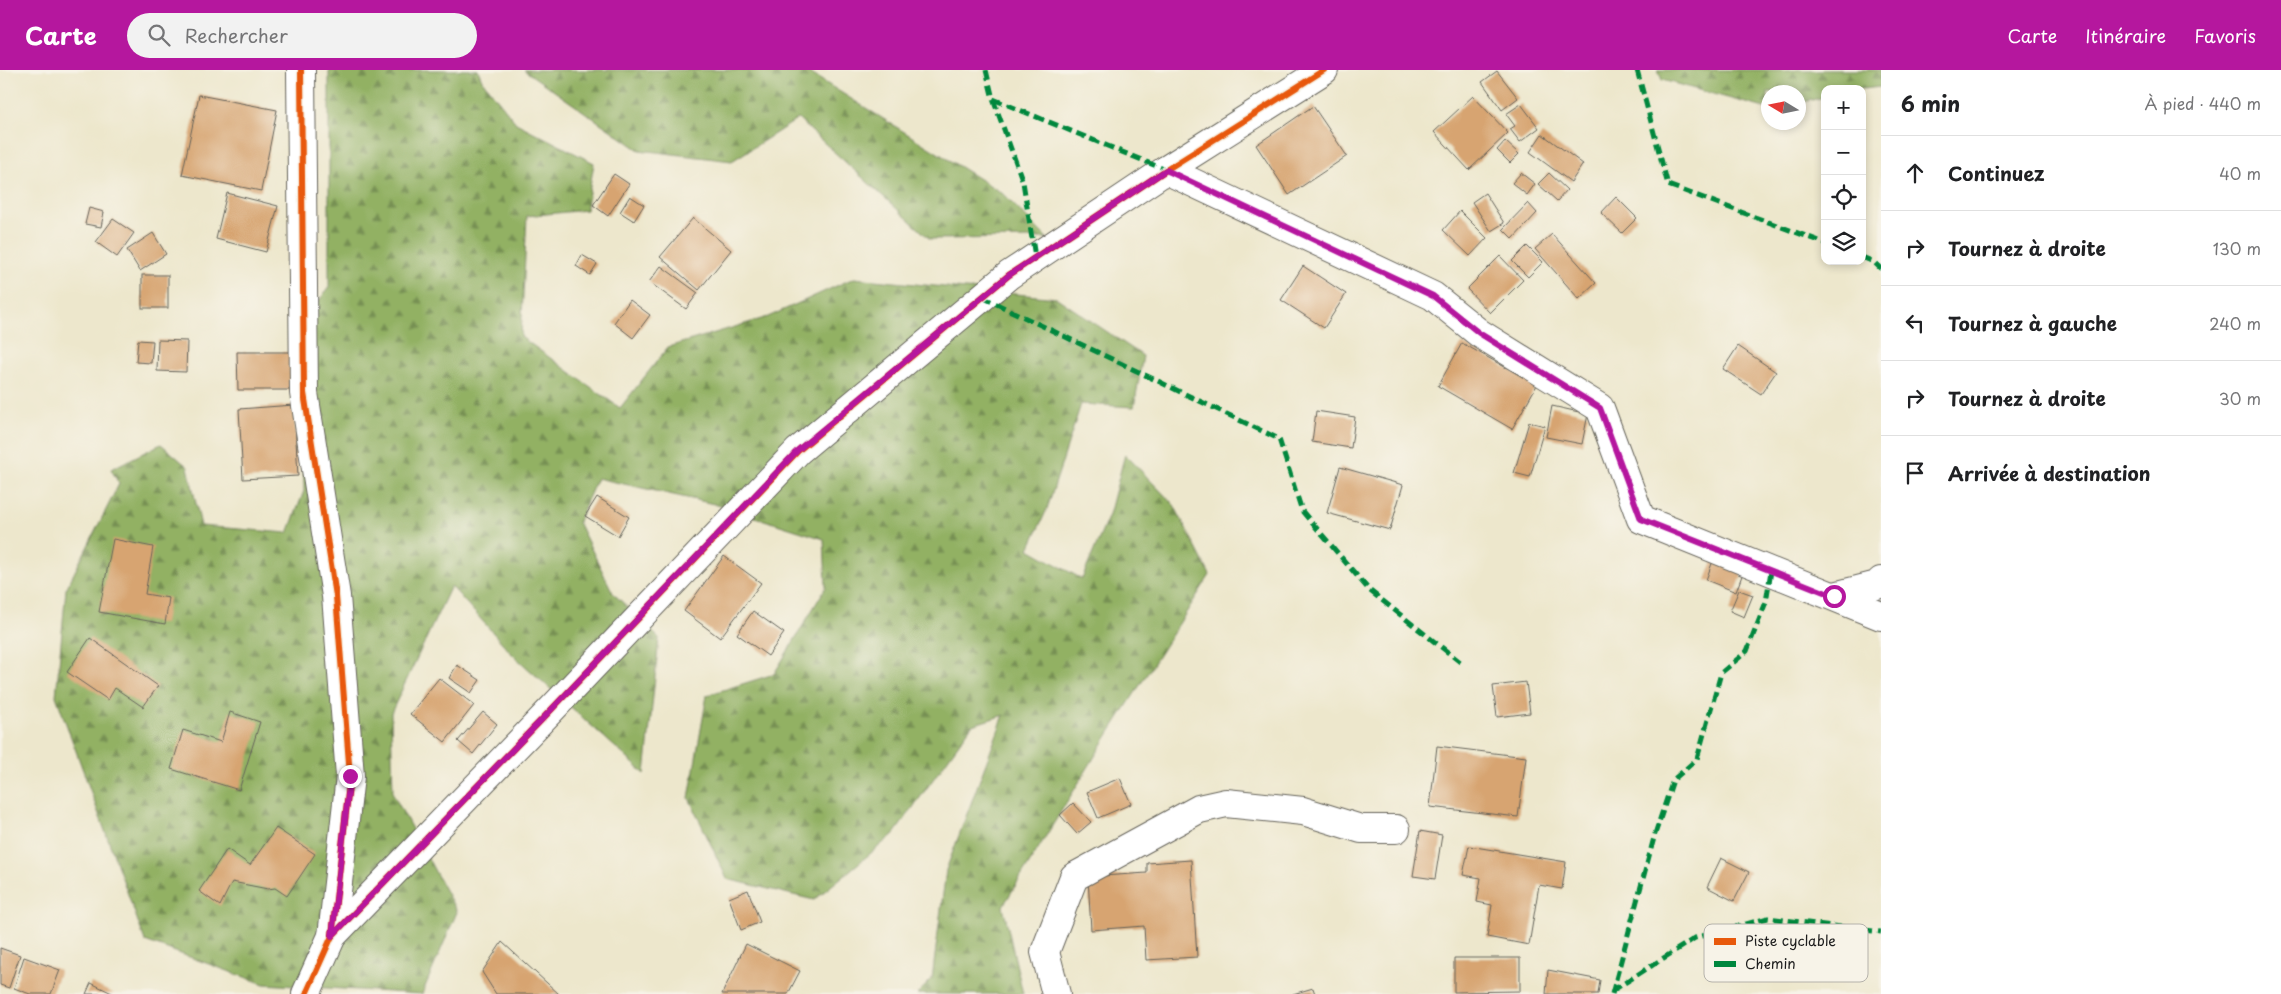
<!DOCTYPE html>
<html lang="fr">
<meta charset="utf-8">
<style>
body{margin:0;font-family:"Playpen Sans",sans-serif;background:#f2f2f2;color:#202124}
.controls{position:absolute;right:15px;top:15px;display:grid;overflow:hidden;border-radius:10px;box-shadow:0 2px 8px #0003}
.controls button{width:45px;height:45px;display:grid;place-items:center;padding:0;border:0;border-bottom:1px solid #e0e0e0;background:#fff;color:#202124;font:25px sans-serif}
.compass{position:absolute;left:1761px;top:15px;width:45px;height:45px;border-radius:50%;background:#fff;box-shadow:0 2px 8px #0003;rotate:280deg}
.stop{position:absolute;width:15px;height:15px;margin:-11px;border:4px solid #b5179e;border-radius:50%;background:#fff}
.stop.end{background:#b5179e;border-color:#fff;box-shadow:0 1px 5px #0008}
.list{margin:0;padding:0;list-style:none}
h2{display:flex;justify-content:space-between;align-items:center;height:65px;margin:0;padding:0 20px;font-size:21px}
h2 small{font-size:16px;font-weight:400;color:#757577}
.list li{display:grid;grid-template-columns:32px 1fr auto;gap:15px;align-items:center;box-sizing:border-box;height:75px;padding:0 20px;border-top:1px solid #e0e0e0}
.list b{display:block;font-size:19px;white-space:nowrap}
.list em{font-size:16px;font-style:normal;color:#757577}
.icon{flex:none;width:28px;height:28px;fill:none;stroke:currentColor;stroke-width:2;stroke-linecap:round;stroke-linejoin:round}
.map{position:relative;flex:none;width:1881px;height:924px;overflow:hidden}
header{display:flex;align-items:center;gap:30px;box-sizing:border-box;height:70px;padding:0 25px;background:#b5179e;color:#fff}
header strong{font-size:24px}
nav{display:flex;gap:28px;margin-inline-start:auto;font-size:18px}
.search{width:350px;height:45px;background:#f2f2f2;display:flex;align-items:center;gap:12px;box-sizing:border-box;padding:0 18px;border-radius:28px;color:#757577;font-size:19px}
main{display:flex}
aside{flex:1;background:#fff}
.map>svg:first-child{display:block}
</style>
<header>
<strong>Carte</strong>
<div class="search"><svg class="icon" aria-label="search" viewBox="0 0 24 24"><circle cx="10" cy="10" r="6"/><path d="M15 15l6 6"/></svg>Rechercher</div>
<nav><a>Carte</a><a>Itinéraire</a><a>Favoris</a></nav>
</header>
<main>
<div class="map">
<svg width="1881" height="924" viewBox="0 0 1881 924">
<defs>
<pattern id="forest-firs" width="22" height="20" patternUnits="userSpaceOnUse" patternTransform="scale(1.25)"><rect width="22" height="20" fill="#92b164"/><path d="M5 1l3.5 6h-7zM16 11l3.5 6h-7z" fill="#768f52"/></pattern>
</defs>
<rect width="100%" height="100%" fill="#f7f3e8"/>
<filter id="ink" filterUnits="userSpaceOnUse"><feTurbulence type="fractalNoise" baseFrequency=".02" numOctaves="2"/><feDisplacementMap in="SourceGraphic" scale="10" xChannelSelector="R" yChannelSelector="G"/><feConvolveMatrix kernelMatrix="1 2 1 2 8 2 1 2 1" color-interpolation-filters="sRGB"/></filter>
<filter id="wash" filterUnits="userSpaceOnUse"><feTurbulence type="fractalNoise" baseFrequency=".0096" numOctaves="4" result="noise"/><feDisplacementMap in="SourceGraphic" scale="20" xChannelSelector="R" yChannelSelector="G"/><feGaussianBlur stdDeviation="1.12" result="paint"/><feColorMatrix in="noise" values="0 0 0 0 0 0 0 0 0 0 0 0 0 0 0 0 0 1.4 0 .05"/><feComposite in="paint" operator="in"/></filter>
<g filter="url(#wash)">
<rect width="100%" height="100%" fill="#ede7cc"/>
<g fill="url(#forest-firs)" stroke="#576640">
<path d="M329,0H478L482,10L516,53L594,93L586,140L527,146L521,267L620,338L668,277L768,247L854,208L1057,228L1143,286L1134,337L1081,334L1047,439L1029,479L1082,509L1109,445L1125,384L1174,435L1210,505L1100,678L1003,836L1023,924H917L932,909L946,800L1004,645L972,655L894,764L814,830L727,809L689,728L707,625L774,604L826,517L824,469L714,434L597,408L578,452L613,523L659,568L645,704L513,585L451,516L391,643L393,724L457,842L422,924L264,914L145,871L56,626L66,519L119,414L111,399L161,374L188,397L201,456L288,463L304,421L301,255L329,217Z"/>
<path d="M524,0H805L1002,123L1047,168L930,169L798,49L732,91L639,80Z"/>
<path d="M1658,0H1881V17L1862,19H1825V27L1799,33L1798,22H1768V39L1662,10Z"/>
</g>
<g id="blocks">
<g fill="#d7a471">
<path d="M1497,1L1518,28L1502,40L1482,12Z"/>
<path d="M199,25L277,40L261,121L182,105Z"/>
<path d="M1473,26L1508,63L1469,100L1434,62Z"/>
<path d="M1521,34L1539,58L1520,72L1510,59L1515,56L1506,44Z"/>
<path d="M1313,36L1347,86L1289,125L1256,75Z"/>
<path d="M1542,64L1583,94L1571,112L1530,82Z"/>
<path d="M1505,71L1519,84L1510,93L1497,80Z"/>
<path d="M1521,103L1535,114L1527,125L1512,113Z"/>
<path d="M1549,103L1567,120L1557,131L1538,114Z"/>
<path d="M614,104L629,114L608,146L593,135Z"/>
<path d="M227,123L278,136L266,182L216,169Z"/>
<path d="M1485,123L1504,153L1491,161L1472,132Z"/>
<path d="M630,126L644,135L634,151L620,142Z"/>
<path d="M1616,127L1637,148L1622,163L1601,143Z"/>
<path d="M1528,133L1537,143L1513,169L1503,159Z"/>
<path d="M89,138L104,142L101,157L85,154Z"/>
<path d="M1460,141L1487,168L1470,186L1443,160Z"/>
<path d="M693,148L731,180L699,220L660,187Z"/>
<path d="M113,149L134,163L117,187L96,172Z"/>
<path d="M153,163L166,184L140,201L127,180Z"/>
<path d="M1552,164L1596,213L1579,229L1535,179Z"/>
<path d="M1527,176L1543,192L1528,207L1512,191Z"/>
<path d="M582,185L597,194L590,205L576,196Z"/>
<path d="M1500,186L1523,210L1490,243L1467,219Z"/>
<path d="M661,196L698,223L686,239L649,212Z"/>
<path d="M1303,196L1346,224L1324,258L1281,230Z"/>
<rect x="142" y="205" width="26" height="33"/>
<path d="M630,230L650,245L633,268L614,253Z"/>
<path d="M138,270L153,271L151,293L136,292Z"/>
<path d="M158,270L187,271L186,302L157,301Z"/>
<path d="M1462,273L1537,315L1512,359L1438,316Z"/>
<path d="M1738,276L1776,302L1761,324L1723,299Z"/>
<path d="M237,282H291V320H238Z"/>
<path d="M294,335L298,406L243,409L239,339Z"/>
<path d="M1552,336L1588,344L1582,374L1546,367Z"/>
<path d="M1316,341L1355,347L1351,378L1312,372Z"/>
<path d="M1529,352L1545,356L1530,407L1514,403Z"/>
<path d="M1340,397L1403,415L1390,460L1327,443Z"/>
<path d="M597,427L629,447L618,466L585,446Z"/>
<path d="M113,469L153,477L145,524L169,528L165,554L99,542Z"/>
<path d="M724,486L761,513L720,568L684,541Z"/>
<path d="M1714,488L1744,500L1736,522L1706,510Z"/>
<path d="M1739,520L1753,525L1744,547L1730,541Z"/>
<path d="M753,541L784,563L768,586L737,564Z"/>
<path d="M90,568L158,616L143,637L115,618L108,630L67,602Z"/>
<path d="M457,595L480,610L471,623L449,608Z"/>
<path d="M439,608L474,635L445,672L410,644Z"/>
<path d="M1526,612L1530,643L1497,647L1493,616Z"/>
<path d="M230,642L260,652L239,720L171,699L183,660L221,672Z"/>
<path d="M483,642L497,654L473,684L458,671Z"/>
<path d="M1437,676L1526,687L1518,747L1430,737Z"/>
<path d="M1120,708L1131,734L1098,748L1087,722Z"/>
<path d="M1073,733L1091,752L1077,764L1060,745Z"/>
<path d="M276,758L315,784L287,826L275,818L268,819L232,812L220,836L199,821L227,779L250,795Z"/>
<path d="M1420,761L1442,765L1435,809L1413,806Z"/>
<path d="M1469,776L1566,792L1562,819L1539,815L1529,875L1487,867L1492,835L1477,832L1481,808L1463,805Z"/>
<path d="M1721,788L1749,802L1734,831L1707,817Z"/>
<path d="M1191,790L1197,887L1146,890L1144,856L1091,860L1088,807L1147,803V793Z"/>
<path d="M748,820L760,852L741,860L729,828Z"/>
<path d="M502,872L559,924H496L482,902Z"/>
<path d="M746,874L800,901L788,924H722Z"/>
<path d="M0,878L20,885L9,918L0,915Z"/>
<path d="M24,887L60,900L51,924H30L14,918Z"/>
<path d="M1454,888H1520V921L1454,922Z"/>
<path d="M1548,900L1600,910L1598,924H1546Z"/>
<path d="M91,913L114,924H86Z"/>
<path d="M1313,918L1315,924H1293Z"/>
</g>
</g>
</g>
<g filter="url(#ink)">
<use href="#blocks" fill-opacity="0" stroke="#65635a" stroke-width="1"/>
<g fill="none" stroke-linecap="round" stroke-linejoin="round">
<defs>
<g id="street">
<path d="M1166,100L1433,226L1479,263L1600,338L1641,449L1881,546"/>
<path d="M1834,526L1877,515L1881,511"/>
<path d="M332,866L551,640L798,381L1009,205L1166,100L1324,0"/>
<path d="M1056,924L1045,882L1074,807L1199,739L1226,733L1303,741L1361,759H1396"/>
</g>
<path id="secondary" d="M301,0L304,323L336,526L350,706L332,866L306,924"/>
</defs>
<use href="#street" stroke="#65635a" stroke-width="30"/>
<use href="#secondary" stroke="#65635a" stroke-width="30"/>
<use href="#street" stroke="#fff" stroke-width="28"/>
<use href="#secondary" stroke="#fff" stroke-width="28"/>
<g stroke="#00873e" stroke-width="5" stroke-dasharray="10 5" stroke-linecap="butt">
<path d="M986,0L993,29L1166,100"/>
<path d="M1637,0L1668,115L1825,173"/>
<path d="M993,29L1023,112L1035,187"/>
<path d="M1862,187L1874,192L1881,199"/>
<path d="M982,227L1279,369L1302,441L1369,520L1464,595"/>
<path d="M1612,921L1695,868L1768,848L1881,862"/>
<path d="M1612,924L1655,764L1673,710L1697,689L1721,603L1747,581L1766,532L1771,501"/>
</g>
<defs>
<g id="cycleway">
<path d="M301,0L304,323L336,526L350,706L332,866L306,924"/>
<path d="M332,866L551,640L798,381L1009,205L1166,100L1324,0"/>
</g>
</defs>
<use href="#cycleway" stroke="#f7f3e8" stroke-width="9"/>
<use href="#cycleway" stroke="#e8590c" stroke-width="6"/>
</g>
</g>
<g fill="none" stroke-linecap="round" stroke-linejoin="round" filter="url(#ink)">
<path stroke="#b5179e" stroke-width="6" d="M350,706L332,866L551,640L798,380L1009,205L1166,100L1433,226L1479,263L1600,338L1641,449L1834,526"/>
</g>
<rect x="1704" y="854" width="164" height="58" rx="8" fill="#f7f3e8" stroke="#b5b2ab" stroke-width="1"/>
<rect x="1714" y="868" width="22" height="7" fill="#e8590c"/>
<rect x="1714" y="891" width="22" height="6" fill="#00873e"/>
<g font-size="14" fill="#1c1c1c">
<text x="1745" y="876">Piste cyclable</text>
<text x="1745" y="899">Chemin</text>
</g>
</svg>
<div class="controls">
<button>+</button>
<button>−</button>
<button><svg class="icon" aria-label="locate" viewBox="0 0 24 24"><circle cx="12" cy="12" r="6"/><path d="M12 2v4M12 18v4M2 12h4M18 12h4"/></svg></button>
<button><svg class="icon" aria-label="layers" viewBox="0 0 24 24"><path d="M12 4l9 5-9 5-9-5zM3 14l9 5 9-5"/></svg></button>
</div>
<svg class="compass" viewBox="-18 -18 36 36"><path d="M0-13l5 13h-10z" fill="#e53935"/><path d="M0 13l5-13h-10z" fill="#757577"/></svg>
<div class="stop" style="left:1834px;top:526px"></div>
<div class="stop end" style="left:350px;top:706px"></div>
</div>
<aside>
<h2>6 min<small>À pied · 440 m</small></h2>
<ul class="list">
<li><svg class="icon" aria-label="ahead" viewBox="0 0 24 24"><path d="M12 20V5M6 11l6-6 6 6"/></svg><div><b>Continuez</b></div><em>40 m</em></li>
<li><svg class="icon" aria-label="right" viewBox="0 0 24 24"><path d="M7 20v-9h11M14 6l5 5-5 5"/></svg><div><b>Tournez à droite</b></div><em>130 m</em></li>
<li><svg class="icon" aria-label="left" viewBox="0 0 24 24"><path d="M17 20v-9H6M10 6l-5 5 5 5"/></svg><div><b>Tournez à gauche</b></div><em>240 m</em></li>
<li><svg class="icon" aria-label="right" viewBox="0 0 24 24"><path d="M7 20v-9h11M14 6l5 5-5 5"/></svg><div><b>Tournez à droite</b></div><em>30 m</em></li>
<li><svg class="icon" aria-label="arrive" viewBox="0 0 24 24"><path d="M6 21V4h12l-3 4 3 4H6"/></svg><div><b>Arrivée à destination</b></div></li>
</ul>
</aside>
</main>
